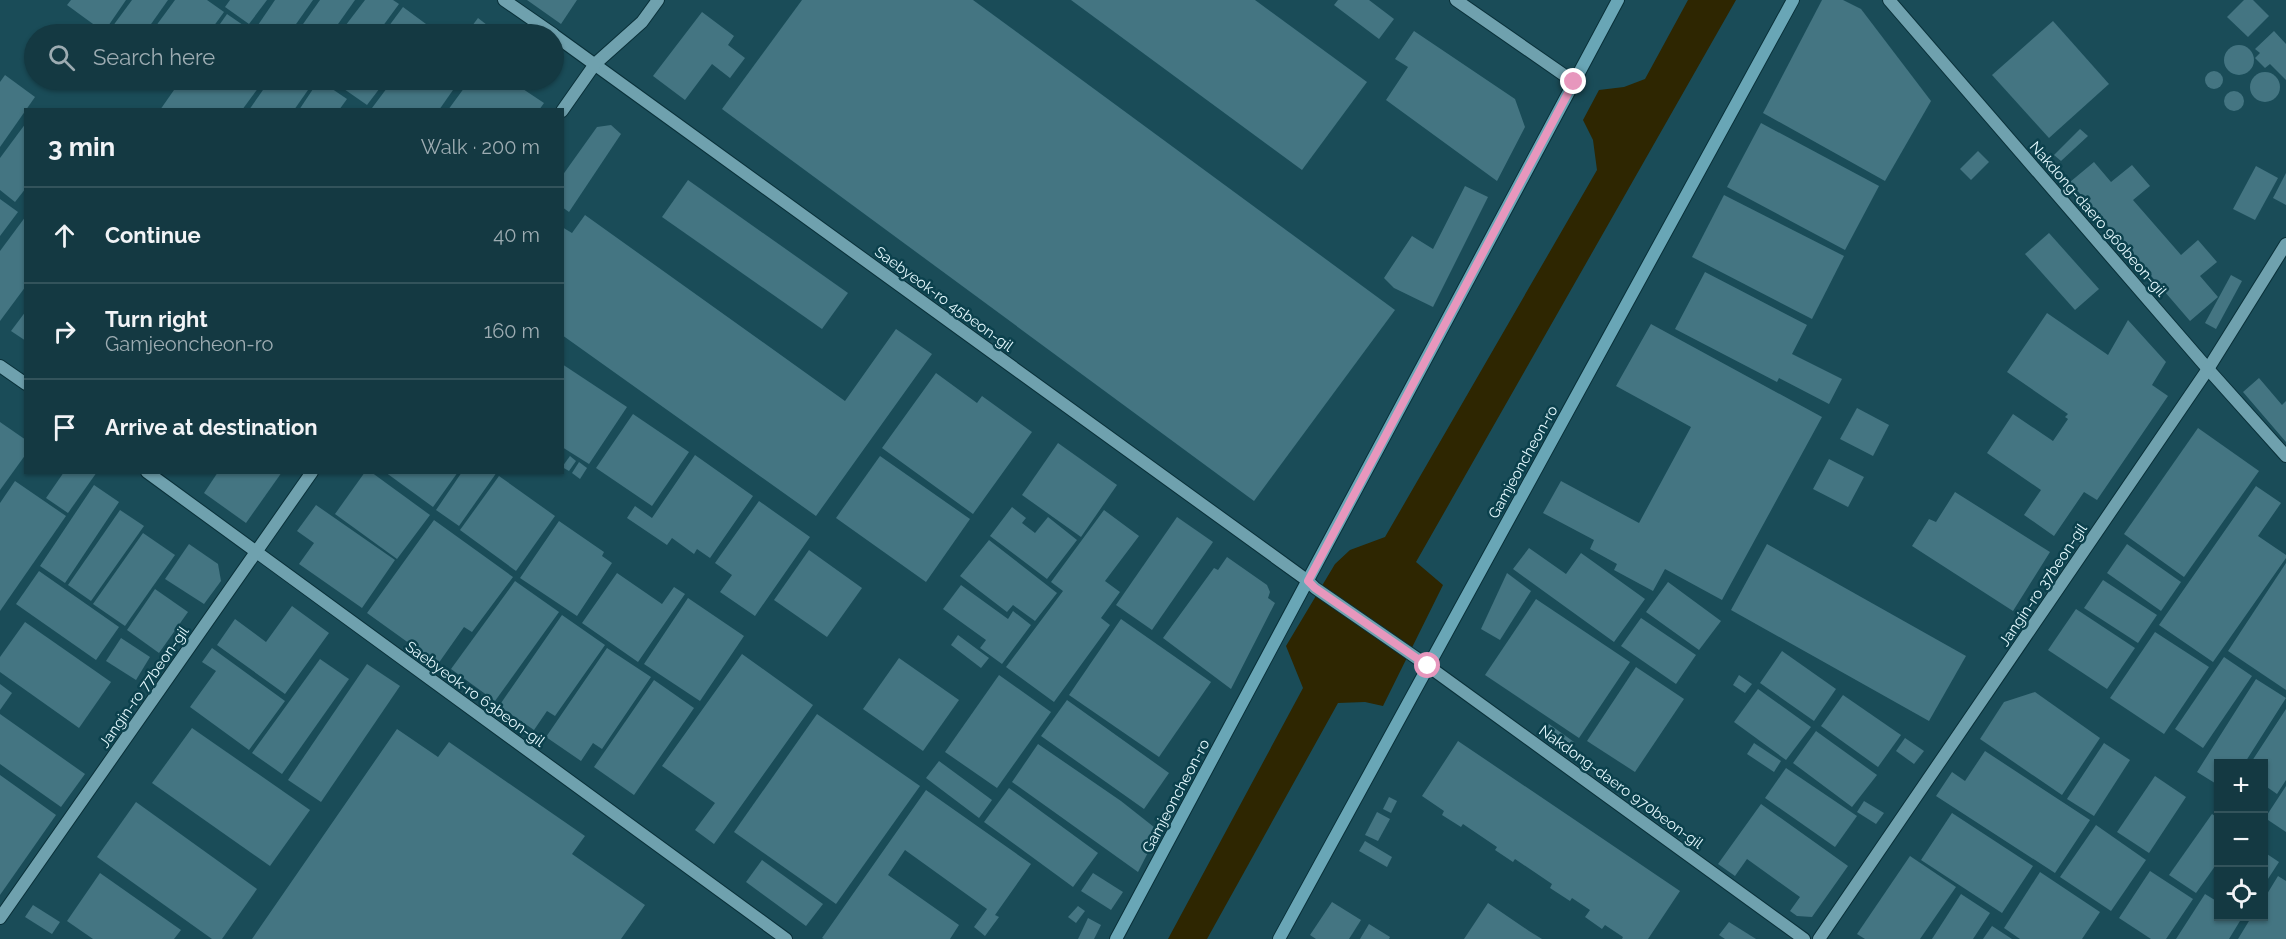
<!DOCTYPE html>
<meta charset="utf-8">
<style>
body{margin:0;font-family:Raleway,sans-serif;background:#1d4049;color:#f1f3f6}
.controls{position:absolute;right:18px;bottom:18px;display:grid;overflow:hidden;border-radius:0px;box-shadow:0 2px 4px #0004}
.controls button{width:54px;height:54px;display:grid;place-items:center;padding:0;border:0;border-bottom:2px solid #33535b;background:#143942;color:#f1f3f6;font:30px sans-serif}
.stop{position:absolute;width:18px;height:18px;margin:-14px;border:4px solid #e797bd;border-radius:50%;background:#fff}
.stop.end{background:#e797bd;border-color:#fff;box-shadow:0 2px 6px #0008}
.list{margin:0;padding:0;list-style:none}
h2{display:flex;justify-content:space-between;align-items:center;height:78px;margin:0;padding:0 24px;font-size:26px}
h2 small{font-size:20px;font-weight:400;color:#9dacb2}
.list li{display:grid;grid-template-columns:39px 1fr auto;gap:18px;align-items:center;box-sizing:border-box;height:96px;padding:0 24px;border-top:2px solid #33535b}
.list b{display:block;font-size:22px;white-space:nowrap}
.list p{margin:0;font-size:20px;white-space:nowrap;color:#9dacb2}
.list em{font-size:20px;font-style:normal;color:#9dacb2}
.icon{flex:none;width:33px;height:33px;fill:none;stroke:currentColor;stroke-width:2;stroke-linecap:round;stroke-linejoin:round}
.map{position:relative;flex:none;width:2286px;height:939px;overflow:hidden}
.search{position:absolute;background:#143942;box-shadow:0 2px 4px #0004;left:24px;top:24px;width:540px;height:66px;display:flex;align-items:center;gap:15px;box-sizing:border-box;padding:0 21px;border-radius:33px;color:#9dacb2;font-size:22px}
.panel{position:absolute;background:#143942;box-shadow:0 2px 4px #0004;left:24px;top:108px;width:540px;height:366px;border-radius:0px}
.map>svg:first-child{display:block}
</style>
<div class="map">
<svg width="2286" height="939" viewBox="0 0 2286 939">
<rect width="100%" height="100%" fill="#1a4c58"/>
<path fill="#2e2601" d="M1688,0H1736L1416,562L1443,585L1383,706L1365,702L1338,703L1207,939H1168L1303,688L1286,646L1335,564L1350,550L1385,537L1597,170L1593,140L1583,120L1599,90L1624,87L1645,79Z"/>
<g fill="#447582">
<path d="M71,0H126L104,32L67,5Z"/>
<path d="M132,0H168L144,34H107Z"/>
<path d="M175,0H207L224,12L208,34H150Z"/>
<path d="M230,0H267L249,24L225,7Z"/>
<path d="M275,0H313L289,34H266L256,28Z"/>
<path d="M320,0H355L331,34H296Z"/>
<path d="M365,0H393L399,4L377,34H339Z"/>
<path d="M527,0H577L561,24Z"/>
<path d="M802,0H973L1395,310L1254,501L722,109Z"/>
<path d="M1071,0H1255L1367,82L1302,170Z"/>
<path d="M1338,0H1369L1394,19L1379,39L1334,5Z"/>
<path d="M1822,0H1843L1861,9L1931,101L1885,181L1763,113Z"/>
<path d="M2244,0H2253L2269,16L2248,37L2227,17Z"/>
<path d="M403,7L426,24L418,34H383Z"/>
<path d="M702,12L734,36L728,45L745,58L730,78L712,64L685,100L653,76Z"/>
<path d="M227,14L256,34H213Z"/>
<path d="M478,18L496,32L494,34H466Z"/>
<path d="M2053,21L2109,84L2049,138L1992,75Z"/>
<path d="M1414,31L1515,99L1525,127L1497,181L1386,100L1408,67L1395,59Z"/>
<path d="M2274,31L2286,44V80L2270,64L2265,68L2255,58L2260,53L2255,49Z"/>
<circle cx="2239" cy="60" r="15"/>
<circle cx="2214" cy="80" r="9"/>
<circle cx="2265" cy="87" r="15"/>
<path d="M5,75L35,97L0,147V82Z"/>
<path d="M154,80H177L169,90Z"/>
<path d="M181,80H264L242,110H160Z"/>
<path d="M270,80H315L294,110H249Z"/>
<path d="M319,80L347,99L339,110H299Z"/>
<path d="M351,80H386L367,105L344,89Z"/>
<path d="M393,80H460L439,110H374L372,108Z"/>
<path d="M470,80H530L523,89L544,103L539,110H448Z"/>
<circle cx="2234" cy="101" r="10"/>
<path d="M26,123V188L15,202L0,190V158Z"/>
<path d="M1761,123L1879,186L1845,250L1727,187Z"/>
<path d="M611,125L621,134L569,212L562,207V176L597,127Z"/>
<path d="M2080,129L2088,136L2061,161L2054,155Z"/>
<path d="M1978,151L1989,162L1971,180L1960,169Z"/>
<path d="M2094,162L2111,182L2132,165L2150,186L2133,200L2181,255L2198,240L2217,262L2200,276L2218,297L2190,321L2070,182Z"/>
<path d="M2256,166L2278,178L2255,220L2233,209Z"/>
<path d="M2286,173V205L2273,198Z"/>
<path d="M688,180L848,293L822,329L662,217Z"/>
<path d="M1465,186L1488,197L1433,307L1394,288L1384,278L1412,236L1433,249Z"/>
<path d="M1724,195L1844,256L1812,319L1692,257Z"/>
<path d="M0,199L18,212L0,236Z"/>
<path d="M585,215L845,401L896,329L932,354L816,516L562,335V227L572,233Z"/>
<path d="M26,216V286L0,321V251Z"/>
<path d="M2049,233L2099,289L2075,310L2025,254Z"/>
<path d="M1705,272L1807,325L1792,354L1842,379L1829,404L1779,378L1777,382L1675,329Z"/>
<path d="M2231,275L2242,281L2216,329L2205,323Z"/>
<path d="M26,311V341L11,331Z"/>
<path d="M2047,313L2108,355L2128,320L2166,362L2152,385L2168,396L2097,500L2084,492L2054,536L2024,515L2041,490L1987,453L2013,414L2053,441L2068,419L2065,417L2068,414L2007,372Z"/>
<path d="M1651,324L1822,417L1722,600L1665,569L1653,591L1614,570L1617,564L1590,549L1594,540L1543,513L1561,481L1639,523L1691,427L1616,386Z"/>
<path d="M562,364L627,407L589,464L562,447Z"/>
<path d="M936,373L977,403L982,396L1032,432L973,514L882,448Z"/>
<path d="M2259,378L2282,405L2286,401V442L2243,392Z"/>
<path d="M1857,408L1889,425L1873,456L1840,439Z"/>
<path d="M633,414L689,452L652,506L596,468Z"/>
<path d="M0,422L26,440V454L0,490Z"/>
<path d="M2198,428L2259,471L2184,577L2124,534Z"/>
<path d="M1058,443L1117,485L1081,537L1022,495Z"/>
<path d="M695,455L753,496L710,558L697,549L694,554L672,538L667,545L627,518L635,506L652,518Z"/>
<path d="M570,456L576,461L569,471L562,467Z"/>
<path d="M880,456L970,519L926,582L836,518Z"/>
<path d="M1829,459L1864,477L1848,507L1813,489Z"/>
<path d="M579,462L587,468L580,479L572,473Z"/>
<path d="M64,472H97L68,513L46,498Z"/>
<path d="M218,472H282L246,523L204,493Z"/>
<path d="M365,472H371L430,515L397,559L335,514Z"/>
<path d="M385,472H458L433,507Z"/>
<path d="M462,472H497L459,526L436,510Z"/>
<path d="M499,476L555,516L516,571L460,530Z"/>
<path d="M15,481L66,516L0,611V503Z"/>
<path d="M94,485L119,502L65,583L40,566Z"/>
<path d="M2256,486L2281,503L2258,536L2286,555V558L2213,662L2159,625Z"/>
<path d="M1955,492L2050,552L2013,611L1912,546L1929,519L1936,522Z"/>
<path d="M759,501L810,537L755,616L720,592L732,575L715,563Z"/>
<path d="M316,505L395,560L362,608L299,564L314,543L297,531Z"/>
<path d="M1012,507L1026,518L1022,523L1035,533L1048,517L1077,540L1047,579L990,536Z"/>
<path d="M120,510L144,526L91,601L68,585Z"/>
<path d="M1104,510L1139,536L1105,581L1120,592L1101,618L1110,625L1054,702L1006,667L1063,591L1051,582Z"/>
<path d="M1177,517L1213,542L1152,630L1116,605Z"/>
<path d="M434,520L513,577L472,632L464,627L438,664L367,613Z"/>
<path d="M559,521L604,552L602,556L612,563L577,616L520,578Z"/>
<path d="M143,533L175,555L125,626L93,604Z"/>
<path d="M989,540L1057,593L1035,621L1013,605L1007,612L960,576Z"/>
<path d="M189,544L218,564L221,581L204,604L165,579Z"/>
<path d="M1767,544L1966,656L1929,721L1731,610Z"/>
<path d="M2127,544L2181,582L2161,611L2107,573Z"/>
<path d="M1529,548L1566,574L1581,553L1645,599L1614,642L1513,569Z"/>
<path d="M809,550L862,588L827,637L774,600Z"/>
<path d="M1227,557L1267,585L1270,592L1268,598L1275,603L1231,689L1163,638L1214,568L1218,570Z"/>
<path d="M2286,563V690L2228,651Z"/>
<path d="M39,571L119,627L96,660L16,604Z"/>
<path d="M617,573L662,604L674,587L685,594L638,662L582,623Z"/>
<path d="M1507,573L1531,591L1500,640L1481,629Z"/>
<path d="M2103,580L2157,615L2138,643L2084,608Z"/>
<path d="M515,581L559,612L495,701L451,669Z"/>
<path d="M1668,582L1721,621L1699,650L1646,612Z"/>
<path d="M961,585L1008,619L1013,611L1031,625L1002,664L980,648L986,640L943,609Z"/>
<path d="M155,589L188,612L159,653L127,630Z"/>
<path d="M688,598L744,636L700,701L644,664Z"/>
<path d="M1536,599L1630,662L1579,738L1485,675Z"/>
<path d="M292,606L329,633L285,694L217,645L235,619L266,642Z"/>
<path d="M2076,609L2135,648L2107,689L2048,650Z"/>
<path d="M562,615L605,645L555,716L547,711L534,730L499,706Z"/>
<path d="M1641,618L1696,655L1676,684L1621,646Z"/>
<path d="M1121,619L1211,682L1159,757L1069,695Z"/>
<path d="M25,622L111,682L79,728L0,672V657Z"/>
<path d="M2155,632L2209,667L2164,734L2110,698Z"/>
<path d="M958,635L989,658L981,668L951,645Z"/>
<path d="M121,638L150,657L136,680L106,661Z"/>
<path d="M212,648L285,701L249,750L190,707L216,671L202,662Z"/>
<path d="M607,648L651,677L602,749L593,743L581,761L546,737Z"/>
<path d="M1782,651L1836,689L1814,721L1760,683Z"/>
<path d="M742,654L813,705L714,844L695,830L715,803L662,766Z"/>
<path d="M2224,657L2252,676L2203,748L2175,729Z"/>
<path d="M899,658L959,700L923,751L863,709Z"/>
<path d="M320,659L349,679L282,774L252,753Z"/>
<path d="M367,664L400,686L321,802L288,780Z"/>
<path d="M1636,667L1684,699L1635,772L1587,741Z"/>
<path d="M999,675L1051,712L997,788L945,752Z"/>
<path d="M1739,675L1752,684L1745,693L1733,685Z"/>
<path d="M2256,679L2286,698L2244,764H2218V785L2197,772Z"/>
<path d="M654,680L694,708L634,795L594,767Z"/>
<path d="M0,684L12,693L0,710Z"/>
<path d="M1758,689L1811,727L1786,760L1734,722Z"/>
<path d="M2035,692L2100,738L2062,795L1980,739L2004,702Z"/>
<path d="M1843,695L1901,735L1878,767L1821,726Z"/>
<path d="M1067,700L1169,773L1144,809L1041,736Z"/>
<path d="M2286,709V780L2277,794L2264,785V764H2250Z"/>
<path d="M0,714L85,774L61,807L0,764Z"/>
<path d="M817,714L920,786L836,904L734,832Z"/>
<path d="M1549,724L1574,742L1568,751L1543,732Z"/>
<path d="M192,728L310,810L270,866L152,783Z"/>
<path d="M397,729L438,757L449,742L585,836L572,854L645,905L621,939H252Z"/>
<path d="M1816,731L1877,775L1852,807L1793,763Z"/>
<path d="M1905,738L1924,751L1914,764L1896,751Z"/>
<path d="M1458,741L1680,891L1648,939H1622L1623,937L1605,925L1602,929L1585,917L1590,910L1572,898L1570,901L1550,888L1552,884L1515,859L1513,862L1495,850L1497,847L1463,824L1461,827L1442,815L1444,811L1422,796Z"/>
<path d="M1754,743L1781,761L1774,772L1747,754Z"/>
<path d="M2104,743L2130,760L2094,816L2067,799Z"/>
<path d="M1038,744L1121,801L1159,831L1138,872L1012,782Z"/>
<path d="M1985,751L2090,820L2055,873L1936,796L1952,772L1965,781Z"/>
<path d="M939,761L992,800L979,818L926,778Z"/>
<path d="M1786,768L1857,816L1835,847L1765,798Z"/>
<path d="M0,775L56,815L0,895Z"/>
<path d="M2155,776L2186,797L2149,853L2117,832Z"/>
<path d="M2286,786V832L2265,818Z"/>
<path d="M1009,788L1098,853L1073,887L984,822Z"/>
<path d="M926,790L1031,864L995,915L999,917L985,936L974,927L987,909L905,850L888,875L959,925L950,939H824L822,938Z"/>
<path d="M1389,797L1397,801L1391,813L1383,809Z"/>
<path d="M1864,801L1884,813L1876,824L1857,812Z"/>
<path d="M136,802L257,889L222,939H212L97,857Z"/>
<path d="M1761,804L1848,866L1812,917L1797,916L1790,911L1800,897L1747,859L1735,876L1718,864Z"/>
<path d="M1377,812L1390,819L1378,841L1365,835Z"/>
<path d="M1952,813L2033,866L2002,913L1921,860Z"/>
<path d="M2212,814L2218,818V862L2196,893L2169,875Z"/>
<path d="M2096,825L2146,860L2111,911L2060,877Z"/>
<path d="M1365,841L1392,857L1387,867L1359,851Z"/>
<path d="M2264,852L2279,862L2264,885Z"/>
<path d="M1910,856L1956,887L1920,939H1865L1857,934Z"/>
<path d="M762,860L823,904L806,926L746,882Z"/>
<path d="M2150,871L2193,899L2166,939H2151L2119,918Z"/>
<path d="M2040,872L2100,912L2082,939H2020L2004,928Z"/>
<path d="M100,873L181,930L174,939H93L67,921Z"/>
<path d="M1093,873L1123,892L1111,910L1081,891Z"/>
<path d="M2278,876L2286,881V939H2238L2252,916H2264V899Z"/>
<path d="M1961,894L1990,913L1973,939H1932Z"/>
<path d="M2205,894L2218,902V916H2243L2229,939H2176Z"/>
<path d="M1332,902L1361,920L1349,939H1316L1310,935Z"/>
<path d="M1488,903L1529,931L1542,939H1464Z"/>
<path d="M33,905L60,922L52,934L25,917Z"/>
<path d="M1078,906L1085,911L1076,923L1068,917Z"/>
<path d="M1088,918L1101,925L1094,939H1078Z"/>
<path d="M1729,922L1756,939H1725L1719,935Z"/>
<path d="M1369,924L1390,937L1389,939H1360Z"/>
<path d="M1992,926L2012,939H1983Z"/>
</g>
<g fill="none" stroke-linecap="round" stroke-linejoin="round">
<defs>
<g id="street">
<path d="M504,0L553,34"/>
<path d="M1456,0L1574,82"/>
<path d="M1889,0L2208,369L2286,456"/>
<path d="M554,35L1308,581L1315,588L1428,666L1804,939"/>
<path d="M562,111L595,64L642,22L658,0"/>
<path d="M0,366L26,384"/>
<path d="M147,472L786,939"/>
<path d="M0,918L312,472"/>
<path d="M1819,939L2208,369L2286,244"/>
</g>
<g id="secondary">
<path d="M1116,939L1618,0"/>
<path d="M1279,939L1793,0"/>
</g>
</defs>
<use href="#street" stroke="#093039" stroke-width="14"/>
<use href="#secondary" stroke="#093039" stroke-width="14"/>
<use href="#street" stroke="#6fa1ae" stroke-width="12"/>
<use href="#secondary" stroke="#69a6b6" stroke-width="12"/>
</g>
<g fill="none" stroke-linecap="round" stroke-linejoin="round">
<path stroke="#e797bd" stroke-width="8" d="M1428,666L1315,588L1308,581L1574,82"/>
</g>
<g text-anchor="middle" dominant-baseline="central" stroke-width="5" stroke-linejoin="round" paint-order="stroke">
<g font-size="15" fill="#e4f9fe" stroke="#0c414d">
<text transform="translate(2098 219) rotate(49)">Nakdong-daero 960beon-gil</text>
<text transform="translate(944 299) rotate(36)">Saebyeok-ro 45beon-gil</text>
<text transform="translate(1523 462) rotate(-61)">Gamjeoncheon-ro</text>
<text transform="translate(2043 585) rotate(-56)">Jangin-ro 37beon-gil</text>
<text transform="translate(144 687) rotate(-55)">Jangin-ro 77beon-gil</text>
<text transform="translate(475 694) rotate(36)">Saebyeok-ro 63beon-gil</text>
<text transform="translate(1621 787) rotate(36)">Nakdong-daero 970beon-gil</text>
<text transform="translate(1176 796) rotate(-62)">Gamjeoncheon-ro</text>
</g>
</g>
</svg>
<div class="controls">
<button>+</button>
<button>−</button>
<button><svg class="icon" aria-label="locate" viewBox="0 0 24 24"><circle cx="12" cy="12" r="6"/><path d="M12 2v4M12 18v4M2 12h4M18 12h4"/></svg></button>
</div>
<div class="stop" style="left:1428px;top:666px"></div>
<div class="stop end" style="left:1574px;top:82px"></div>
<div class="search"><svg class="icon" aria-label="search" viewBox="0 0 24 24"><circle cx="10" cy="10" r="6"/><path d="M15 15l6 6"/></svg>Search here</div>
<section class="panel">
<h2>3 min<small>Walk · 200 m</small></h2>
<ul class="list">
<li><svg class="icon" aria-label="ahead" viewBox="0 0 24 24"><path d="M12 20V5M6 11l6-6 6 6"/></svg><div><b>Continue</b></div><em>40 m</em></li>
<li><svg class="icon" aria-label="right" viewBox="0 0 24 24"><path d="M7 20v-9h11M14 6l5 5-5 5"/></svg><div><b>Turn right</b><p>Gamjeoncheon-ro</p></div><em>160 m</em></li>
<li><svg class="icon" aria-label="arrive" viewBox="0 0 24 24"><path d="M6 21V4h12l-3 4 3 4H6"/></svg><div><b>Arrive at destination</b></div></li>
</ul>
</section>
</div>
